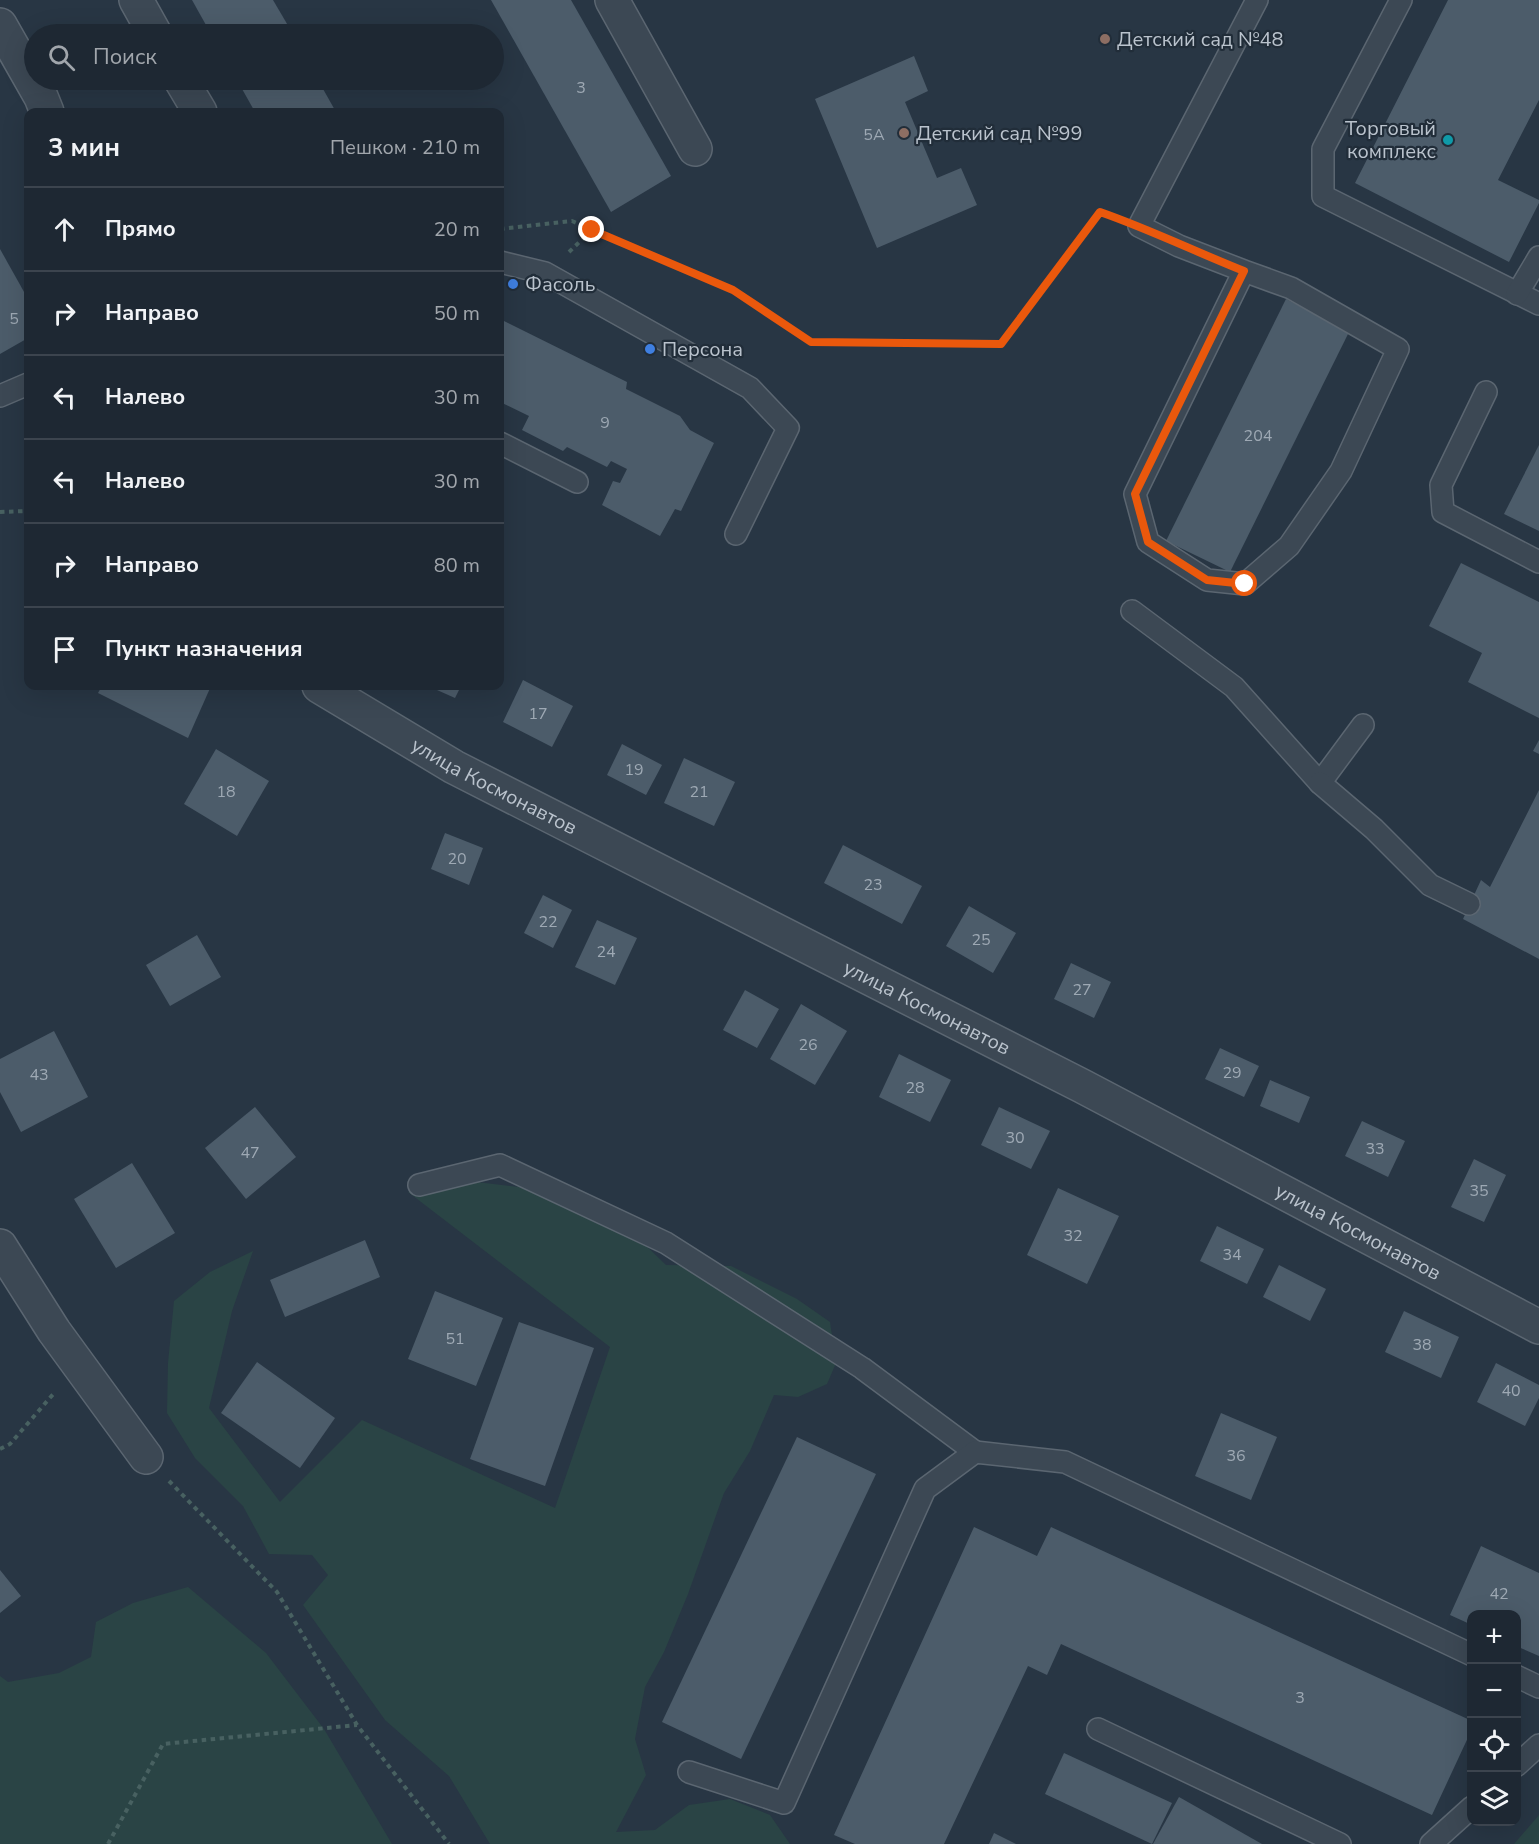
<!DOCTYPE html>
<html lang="ru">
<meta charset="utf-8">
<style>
body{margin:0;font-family:"Nunito Sans",sans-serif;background:#2b343f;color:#f1f3f6}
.controls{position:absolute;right:18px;bottom:18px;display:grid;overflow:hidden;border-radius:12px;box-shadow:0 6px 24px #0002}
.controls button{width:54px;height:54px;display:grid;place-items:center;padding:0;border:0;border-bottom:2px solid #3c444e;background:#1e2833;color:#f1f3f6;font:30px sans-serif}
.stop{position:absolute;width:18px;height:18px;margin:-14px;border:4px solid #ea580c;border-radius:50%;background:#fff}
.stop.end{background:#ea580c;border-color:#fff;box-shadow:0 2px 6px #0008}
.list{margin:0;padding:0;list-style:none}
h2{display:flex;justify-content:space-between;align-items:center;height:78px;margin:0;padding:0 24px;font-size:26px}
h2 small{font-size:20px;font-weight:400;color:#a1a6ac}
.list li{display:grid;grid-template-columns:39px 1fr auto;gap:18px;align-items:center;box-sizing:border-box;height:84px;padding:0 24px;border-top:2px solid #3c444e}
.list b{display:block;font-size:22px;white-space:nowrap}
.list em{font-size:20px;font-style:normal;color:#a1a6ac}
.icon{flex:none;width:33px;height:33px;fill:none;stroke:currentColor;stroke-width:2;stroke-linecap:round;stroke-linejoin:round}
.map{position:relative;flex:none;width:1539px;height:1844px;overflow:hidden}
.search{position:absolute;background:#1e2833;box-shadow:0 6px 24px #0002;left:24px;top:24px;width:480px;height:66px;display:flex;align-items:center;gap:15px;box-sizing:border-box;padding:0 21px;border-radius:33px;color:#a1a6ac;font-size:22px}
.panel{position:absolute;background:#1e2833;box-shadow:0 6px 24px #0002;left:24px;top:108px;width:480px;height:582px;border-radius:12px}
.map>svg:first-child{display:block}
</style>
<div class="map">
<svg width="1539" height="1844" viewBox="0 0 1539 1844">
<rect width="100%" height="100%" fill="#283644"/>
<g fill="#2a4445">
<path d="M477,1182L561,1192L638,1238L666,1265L731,1266L797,1299L830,1322L836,1363L827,1384L798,1397L774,1395L750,1451L724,1493L688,1594L664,1652L645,1687L635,1739L646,1775L616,1832L655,1830L689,1805L730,1799L770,1815L790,1844H490L449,1776L385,1720L303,1605L328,1575L312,1555L269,1554L243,1506L195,1458L167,1413L168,1363L174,1301L210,1272L253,1251L232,1311L209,1408L280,1502L362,1420L555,1508L610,1347L408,1192Z"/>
<path d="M188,1587L266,1653L324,1729L392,1844H0V1676L8,1682L59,1673L91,1657L96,1622L133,1603Z"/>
<path d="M1539,1815V1844H1514Z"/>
</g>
<g fill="#4c5c6a">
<path d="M192,0H273L293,34H211Z"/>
<path d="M491,0H571L671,176L611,212Z"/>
<path d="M1448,0H1539V100L1498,180L1539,200V203L1509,262L1355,183Z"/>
<path d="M914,56L928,91L905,102L937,178L961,168L977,205L877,248L815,99Z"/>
<path d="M237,80H318L336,112H255Z"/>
<path d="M0,249L28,299V338L0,354Z"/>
<path d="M1286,299L1349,332L1230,572L1166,541Z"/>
<path d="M500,319L627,382L626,389L680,416L690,430L714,443L681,511L675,509L660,536L602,505L613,481L620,483L627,469L611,461L607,467L567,447L563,451L522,430L529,416L500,402Z"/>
<path d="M1539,445V531L1504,514Z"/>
<path d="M1461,563L1539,602V718L1468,682L1482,653L1429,626Z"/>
<path d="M523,680L573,706L552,747L503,722Z"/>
<path d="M102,686H211L188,738L98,693Z"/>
<path d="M428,686H461L455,698Z"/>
<path d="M1539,740V754L1533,751Z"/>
<path d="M622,744L662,765L646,795L607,775Z"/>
<path d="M216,749L269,781L237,836L184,804Z"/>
<path d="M684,758L735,782L714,826L664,803Z"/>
<path d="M1539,790V959L1463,919L1481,880L1490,887Z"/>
<path d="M445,833L483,848L469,885L431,869Z"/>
<path d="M843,845L922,886L902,924L824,883Z"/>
<path d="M543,895L572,910L553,948L524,933Z"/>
<path d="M969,906L1016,933L993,973L946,946Z"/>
<path d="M597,920L637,938L615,985L575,967Z"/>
<path d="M197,935L221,977L170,1006L146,965Z"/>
<path d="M1071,963L1111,982L1094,1018L1054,999Z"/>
<path d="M745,990L779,1009L757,1048L723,1030Z"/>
<path d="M801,1004L847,1031L815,1085L770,1059Z"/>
<path d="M54,1031L88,1097L21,1132L0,1092V1059Z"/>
<path d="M1220,1048L1259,1066L1244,1097L1205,1079Z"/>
<path d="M899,1054L951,1080L930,1122L879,1097Z"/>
<path d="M1270,1080L1310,1097L1299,1123L1260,1106Z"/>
<path d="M255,1107L296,1157L246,1199L205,1148Z"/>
<path d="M999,1107L1050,1131L1031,1169L981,1145Z"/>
<path d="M1362,1121L1405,1141L1388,1177L1345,1156Z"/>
<path d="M1474,1159L1506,1175L1484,1222L1451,1207Z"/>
<path d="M132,1163L175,1233L116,1268L74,1199Z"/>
<path d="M1058,1188L1119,1216L1087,1284L1027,1255Z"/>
<path d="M1217,1226L1264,1249L1247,1284L1200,1261Z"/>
<path d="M365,1240L380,1277L285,1317L270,1280Z"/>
<path d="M1279,1265L1326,1289L1310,1321L1263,1297Z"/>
<path d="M435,1291L503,1318L476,1386L408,1359Z"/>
<path d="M1404,1311L1459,1337L1441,1378L1385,1352Z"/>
<path d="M519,1322L594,1348L545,1486L470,1459Z"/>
<path d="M257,1362L335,1418L300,1468L221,1413Z"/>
<path d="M1496,1363L1539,1385V1398L1525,1426L1477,1402Z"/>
<path d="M1221,1413L1277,1437L1251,1500L1195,1476Z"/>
<path d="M797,1437L876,1474L741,1759L662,1722Z"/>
<path d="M974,1527L1037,1556L1051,1527L1472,1721V1729L1432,1815L1061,1644L1047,1675L1028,1666L944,1844H855L834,1835Z"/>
<path d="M1481,1546L1539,1573V1656L1516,1646V1614H1472V1625L1450,1615Z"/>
<path d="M0,1570L21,1596L0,1613Z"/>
<path d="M1064,1753L1172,1803L1152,1844L1045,1794Z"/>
<path d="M1179,1797L1262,1844H1153Z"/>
<path d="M994,1833L1016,1844H989Z"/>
</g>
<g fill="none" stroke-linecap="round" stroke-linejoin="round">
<defs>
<g id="service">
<path d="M1401,0L1323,149V196L1539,304"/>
<path d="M500,262L545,273L750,388L788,428L736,534"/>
<path d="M1244,271L1291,288L1398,349L1341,471L1289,546L1245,584L1207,580L1148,542L1135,494L1244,271L1179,246L1139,226L1257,0"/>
<path d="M1517,294L1539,257"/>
<path d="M1486,392L1441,485L1443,512L1539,562"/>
<path d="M0,396L28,384"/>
<path d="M500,443L577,482"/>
<path d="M1132,611L1234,687L1320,783L1363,725"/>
<path d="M1320,783L1374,829L1430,885L1469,904"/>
<path d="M419,1185L500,1165L666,1243L862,1368L975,1452"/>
<path d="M1516,1676L1539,1687"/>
<path d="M1098,1729L1340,1844"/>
<path d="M1516,1766L1539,1745"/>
<path d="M689,1772L784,1803L925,1489L975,1452L1065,1462L1472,1655"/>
<path d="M1431,1844L1472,1807"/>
</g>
<g id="minor">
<path d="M136,0L155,34"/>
<path d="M612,0L695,149"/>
<path d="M0,25L41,97L47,112"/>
<path d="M181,80L200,112"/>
<path id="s1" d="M319,686L454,767L1082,1086L1539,1327"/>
<path d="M0,1246L54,1331L146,1457"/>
</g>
</defs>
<use href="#service" stroke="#5b6671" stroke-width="24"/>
<use href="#minor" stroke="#5b6671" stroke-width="36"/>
<g stroke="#486161" stroke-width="4" stroke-dasharray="4.5 4.5" stroke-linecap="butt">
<path d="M500,229L572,221L733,290L811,342L1001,344L1100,212L1113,217"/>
<path d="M569,252L592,230"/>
<path d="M0,512L28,511"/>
<path d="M0,1449L10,1444L55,1392"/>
<path d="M169,1481L277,1592L357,1725L449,1844"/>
<path d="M108,1844L163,1744L357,1725"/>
</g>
<use href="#service" stroke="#3c4854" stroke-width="21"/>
<use href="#minor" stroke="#3c4854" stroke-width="33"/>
</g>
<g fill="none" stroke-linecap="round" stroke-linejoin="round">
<path stroke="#ea580c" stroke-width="8" d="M592,230L733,290L811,342L1001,344L1100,212C1149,229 1196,252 1244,271L1135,494L1148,542L1207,580L1245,584"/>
</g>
<g fill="#8d6e63" stroke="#212d39" stroke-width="2">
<circle cx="1105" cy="39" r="6"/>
<circle cx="904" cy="133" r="6"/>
</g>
<circle fill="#0f9aa8" stroke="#212d39" stroke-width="2" cx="1448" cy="140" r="6"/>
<g fill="#3f7fe0" stroke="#212d39" stroke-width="2">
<circle cx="513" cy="284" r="6"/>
<circle cx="650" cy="349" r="6"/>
</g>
<g text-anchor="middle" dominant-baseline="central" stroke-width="4.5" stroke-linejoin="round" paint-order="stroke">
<g font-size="16" fill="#9ea9b4">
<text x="581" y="88">3</text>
<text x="874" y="135">5А</text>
<text x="14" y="319">5</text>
<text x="605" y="423">9</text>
<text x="1258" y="436">204</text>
<text x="538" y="714">17</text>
<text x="634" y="770">19</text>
<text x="226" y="792">18</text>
<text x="699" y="792">21</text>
<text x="457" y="859">20</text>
<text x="873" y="885">23</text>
<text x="548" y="922">22</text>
<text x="981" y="940">25</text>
<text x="606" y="952">24</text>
<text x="1082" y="990">27</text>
<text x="808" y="1045">26</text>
<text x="1232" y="1073">29</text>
<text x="39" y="1075">43</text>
<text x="915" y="1088">28</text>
<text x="1015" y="1138">30</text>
<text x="1375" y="1149">33</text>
<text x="250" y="1153">47</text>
<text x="1479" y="1191">35</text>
<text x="1073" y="1236">32</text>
<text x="1232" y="1255">34</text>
<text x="455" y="1339">51</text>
<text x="1422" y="1345">38</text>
<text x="1511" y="1391">40</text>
<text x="1236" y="1456">36</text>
<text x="1499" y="1594">42</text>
<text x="1300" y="1698">3</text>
</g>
<g font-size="20" fill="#bac3cd" stroke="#212d39" text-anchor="start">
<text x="1117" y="39">Детский сад №48</text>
<text x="1436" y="128" text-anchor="end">Торговый<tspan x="1436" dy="23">комплекс</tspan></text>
<text x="916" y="133">Детский сад №99</text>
<text x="525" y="284">Фасоль</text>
<text x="662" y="349">Персона</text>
</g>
<g font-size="20" fill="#bac3cd" stroke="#212d39">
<text stroke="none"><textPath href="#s1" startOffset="202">улица Космонавтов</textPath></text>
<text stroke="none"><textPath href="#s1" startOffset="688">улица Космонавтов</textPath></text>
<text stroke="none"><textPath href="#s1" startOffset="1174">улица Космонавтов</textPath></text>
</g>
</g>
</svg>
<div class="controls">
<button>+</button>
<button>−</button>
<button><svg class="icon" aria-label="locate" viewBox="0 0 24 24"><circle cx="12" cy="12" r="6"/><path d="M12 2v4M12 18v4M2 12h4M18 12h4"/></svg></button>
<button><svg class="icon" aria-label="layers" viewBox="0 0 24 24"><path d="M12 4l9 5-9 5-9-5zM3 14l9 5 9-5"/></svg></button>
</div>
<div class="stop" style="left:1245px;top:584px"></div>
<div class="stop end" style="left:592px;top:230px"></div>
<div class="search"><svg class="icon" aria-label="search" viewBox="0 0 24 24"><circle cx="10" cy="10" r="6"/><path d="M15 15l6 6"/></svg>Поиск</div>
<section class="panel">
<h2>3 мин<small>Пешком · 210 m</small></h2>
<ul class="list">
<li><svg class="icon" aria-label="ahead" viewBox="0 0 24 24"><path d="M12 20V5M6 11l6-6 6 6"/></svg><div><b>Прямо</b></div><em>20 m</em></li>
<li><svg class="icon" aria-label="right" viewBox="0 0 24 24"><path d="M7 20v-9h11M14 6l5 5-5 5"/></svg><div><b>Направо</b></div><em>50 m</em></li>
<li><svg class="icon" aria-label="left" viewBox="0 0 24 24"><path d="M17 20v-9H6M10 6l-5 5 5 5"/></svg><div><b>Налево</b></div><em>30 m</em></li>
<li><svg class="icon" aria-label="left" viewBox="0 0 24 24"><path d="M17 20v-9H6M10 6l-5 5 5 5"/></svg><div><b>Налево</b></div><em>30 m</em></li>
<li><svg class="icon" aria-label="right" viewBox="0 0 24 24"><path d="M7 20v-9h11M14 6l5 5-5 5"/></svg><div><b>Направо</b></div><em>80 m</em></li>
<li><svg class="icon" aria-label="arrive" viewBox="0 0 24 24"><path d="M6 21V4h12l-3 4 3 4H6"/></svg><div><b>Пункт назначения</b></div></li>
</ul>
</section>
</div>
